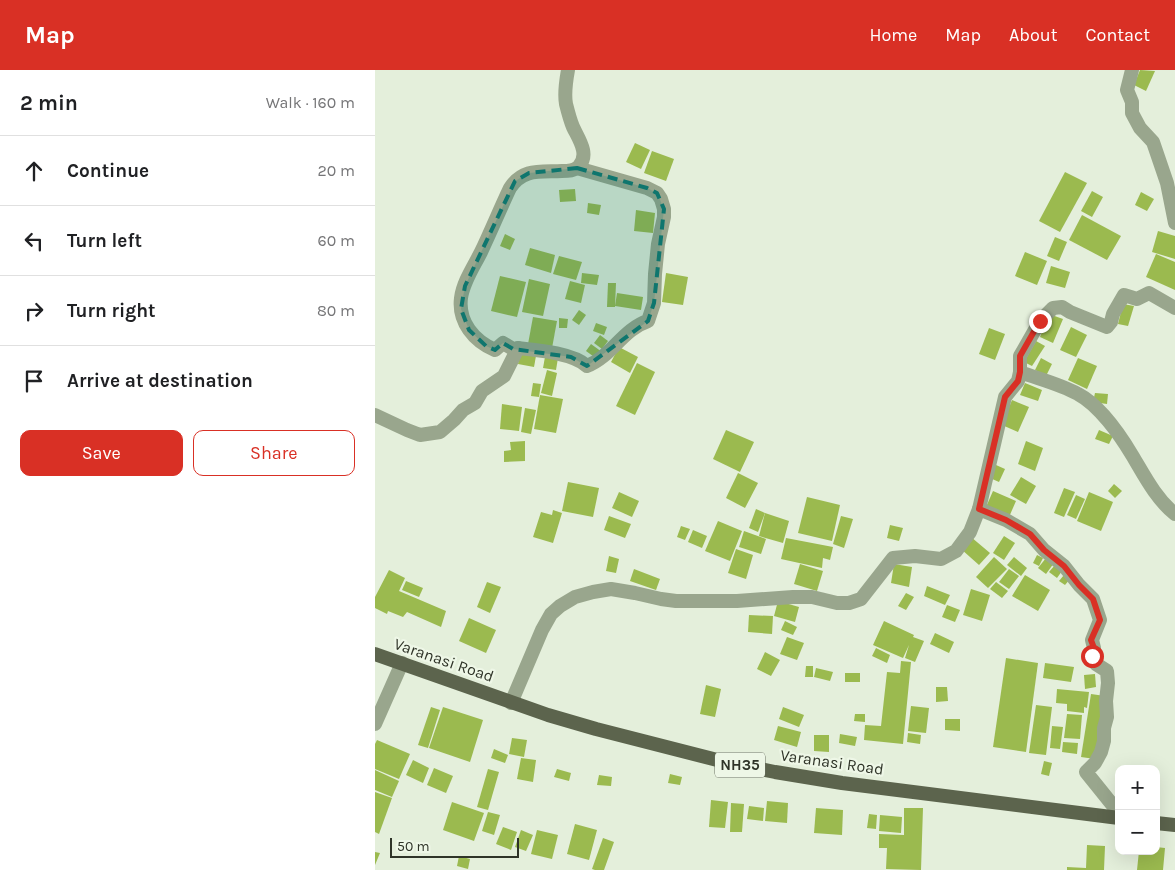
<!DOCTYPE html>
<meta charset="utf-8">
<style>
body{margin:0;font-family:Karla,sans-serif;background:#f2f2f2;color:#202124}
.controls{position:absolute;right:15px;bottom:15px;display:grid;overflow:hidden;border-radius:10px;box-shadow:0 5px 20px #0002}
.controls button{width:45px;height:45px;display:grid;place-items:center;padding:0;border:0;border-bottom:1px solid #e0e0e0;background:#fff;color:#202124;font:25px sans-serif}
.scale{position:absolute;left:15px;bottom:12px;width:129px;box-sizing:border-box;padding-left:5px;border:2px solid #2f3428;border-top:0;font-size:14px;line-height:18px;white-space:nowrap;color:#2f3428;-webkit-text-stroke:4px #eef7e7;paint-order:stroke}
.stop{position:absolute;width:15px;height:15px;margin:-11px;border:4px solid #d93025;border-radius:50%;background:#fff}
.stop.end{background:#d93025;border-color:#fff;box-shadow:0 1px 5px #0008}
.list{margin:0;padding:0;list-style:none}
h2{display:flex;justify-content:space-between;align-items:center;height:65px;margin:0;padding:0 20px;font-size:21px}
h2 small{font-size:16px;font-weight:400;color:#757577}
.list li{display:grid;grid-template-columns:32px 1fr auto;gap:15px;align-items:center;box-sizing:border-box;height:70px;padding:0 20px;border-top:1px solid #e0e0e0}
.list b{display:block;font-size:19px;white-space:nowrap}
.list em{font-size:16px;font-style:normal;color:#757577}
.actions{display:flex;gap:10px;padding:15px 20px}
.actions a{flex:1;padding:11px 0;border:1px solid #d93025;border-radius:10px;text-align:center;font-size:18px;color:#d93025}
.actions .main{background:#d93025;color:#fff}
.icon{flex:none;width:28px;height:28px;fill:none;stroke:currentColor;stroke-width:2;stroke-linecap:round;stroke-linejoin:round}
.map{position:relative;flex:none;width:800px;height:800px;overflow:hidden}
header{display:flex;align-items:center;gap:30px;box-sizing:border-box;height:70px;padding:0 25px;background:#d93025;color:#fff}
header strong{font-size:24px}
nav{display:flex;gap:28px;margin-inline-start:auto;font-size:18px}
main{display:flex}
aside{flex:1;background:#fff}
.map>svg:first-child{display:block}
</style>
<header>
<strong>Map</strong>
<nav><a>Home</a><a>Map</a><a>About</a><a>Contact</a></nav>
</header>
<main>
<aside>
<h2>2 min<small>Walk · 160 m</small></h2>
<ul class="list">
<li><svg class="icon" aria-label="ahead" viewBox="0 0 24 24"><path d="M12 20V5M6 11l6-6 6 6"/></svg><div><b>Continue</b></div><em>20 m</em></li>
<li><svg class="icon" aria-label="left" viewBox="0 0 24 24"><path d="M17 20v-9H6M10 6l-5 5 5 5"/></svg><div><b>Turn left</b></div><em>60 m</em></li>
<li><svg class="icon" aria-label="right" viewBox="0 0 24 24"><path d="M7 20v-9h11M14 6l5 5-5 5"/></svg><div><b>Turn right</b></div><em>80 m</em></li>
<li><svg class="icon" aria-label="arrive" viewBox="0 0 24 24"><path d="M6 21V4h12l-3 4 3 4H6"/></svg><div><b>Arrive at destination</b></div></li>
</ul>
<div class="actions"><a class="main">Save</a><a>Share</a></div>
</aside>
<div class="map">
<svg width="800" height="800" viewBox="0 0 800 800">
<rect width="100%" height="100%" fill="#e4efdb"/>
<g fill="#9bba4f">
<path d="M765,0L780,1L771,21L759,15Z"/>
<path d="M260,73L275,80L266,99L251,92Z"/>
<path d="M277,81L299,89L291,111L269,103Z"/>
<path d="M690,102L712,113L685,162L664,151Z"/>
<path d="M200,119L201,131L185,132L184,120Z"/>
<path d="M717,121L728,127L717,147L706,141Z"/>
<path d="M766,122L779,129L772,141L760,135Z"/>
<path d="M213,133L226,135L224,145L212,143Z"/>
<path d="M261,140L280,143L278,163L259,161Z"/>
<path d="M707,145L746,166L732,190L694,170Z"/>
<path d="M783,161L800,166V189L777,182Z"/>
<path d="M130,164L140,169L135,180L125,176Z"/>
<path d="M680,167L692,172L684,191L672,186Z"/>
<path d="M155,178L180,185L176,203L150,195Z"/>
<path d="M650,182L672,191L662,215L640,206Z"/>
<path d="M781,184L800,192V220L771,207Z"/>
<path d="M184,186L207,192L201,210L178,204Z"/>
<path d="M676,196L695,202L690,218L671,213Z"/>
<path d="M207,203L224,205L222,215L206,213Z"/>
<path d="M291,203L313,207L308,235L287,232Z"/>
<path d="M125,206L151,212L142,247L116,241Z"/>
<path d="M154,209L175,214L168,246L147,242Z"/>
<path d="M195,211L210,215L206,233L190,229Z"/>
<path d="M233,213H241L240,237H232Z"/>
<path d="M242,223L268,227L266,240L240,236Z"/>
<path d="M748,234L759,236L753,256L743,254Z"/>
<path d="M204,240L211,245L204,255L197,250Z"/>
<path d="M674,244L688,249L678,273L665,267Z"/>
<path d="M158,247L182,251L177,278L153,274Z"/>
<path d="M184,248L193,249L192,258H184Z"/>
<path d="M221,253L232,257L229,265L218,261Z"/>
<path d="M696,257L712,265L701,287L685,280Z"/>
<path d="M614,258L630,264L620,290L604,284Z"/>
<path d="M225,265L233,271L227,279L219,273Z"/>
<path d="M661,271L670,276L657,296L649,292Z"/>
<path d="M216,274L227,282L222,289L211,281Z"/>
<path d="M244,277L263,287L255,303L236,292Z"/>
<path d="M145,282L161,286L159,297L143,294Z"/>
<path d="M170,287L183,288L181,300L168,298Z"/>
<path d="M666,288L677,294L671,306L660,300Z"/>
<path d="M703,288L722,296L712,319L693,310Z"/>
<path d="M262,293L280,302L260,345L241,336Z"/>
<path d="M172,300L182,303L177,326L166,323Z"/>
<path d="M158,313L166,314L164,327L156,326Z"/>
<path d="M650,313L667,320L663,331L645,325Z"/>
<path d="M720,323L733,324L732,334L718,332Z"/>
<path d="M165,325L188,329L181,363L159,359Z"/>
<path d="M637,330L654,337L643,362L627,355Z"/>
<path d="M127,334L147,337L144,361L125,359Z"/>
<path d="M150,338L161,340L156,364L146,362Z"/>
<path d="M351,360L379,372L365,402L338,389Z"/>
<path d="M724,360L738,366L734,374L720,369Z"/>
<path d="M150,371V391L129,392V381L136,380L135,372Z"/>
<path d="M651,371L668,378L660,401L643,394Z"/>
<path d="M621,395L630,399L624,412L615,408Z"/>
<path d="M363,403L383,413L370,438L351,428Z"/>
<path d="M646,407L661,416L651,434L635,425Z"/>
<path d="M193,412L224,418L218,447L187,441Z"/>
<path d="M739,414L747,421L740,428L733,421Z"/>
<path d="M689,418L700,422L689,447L679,443Z"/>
<path d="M618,421L641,431L634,447L611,437Z"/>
<path d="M244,422L264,431L257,447L237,438Z"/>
<path d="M714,422L738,432L726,461L702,451Z"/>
<path d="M701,425L710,429L701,449L692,445Z"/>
<path d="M432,427L465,435L457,471L423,463Z"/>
<path d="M381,439L390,443L383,462L374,458Z"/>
<path d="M178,440L187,443L178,473L158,467L166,442L177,445Z"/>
<path d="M390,443L414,451L408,473L384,466Z"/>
<path d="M234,446L256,454L250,468L229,460Z"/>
<path d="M466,446L478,449L469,478L458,474Z"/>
<path d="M343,451L367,461L355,491L330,481Z"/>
<path d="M515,455L528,458L524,471L512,468Z"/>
<path d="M306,456L315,459L310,470L302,467Z"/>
<path d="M318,460L332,466L327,478L313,472Z"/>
<path d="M369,461L391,469L386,484L364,477Z"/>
<path d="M629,466L640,473L629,490L618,483Z"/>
<path d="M596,467L615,483L604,495L586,479Z"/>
<path d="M411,468L458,477L455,490L448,488L447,498L406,489Z"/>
<path d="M361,479L378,485L371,509L353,503Z"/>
<path d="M662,485L668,488L664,496L658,493Z"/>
<path d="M234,486L244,489L241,503L231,501Z"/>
<path d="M619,487L632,499L613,518L601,507Z"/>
<path d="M639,487L652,498L646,506L632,495Z"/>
<path d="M671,488L679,493L671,504L663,498Z"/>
<path d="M425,494L448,501L442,521L419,514Z"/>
<path d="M519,494L537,497L534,517L516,513Z"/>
<path d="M680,495L687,501L682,508L674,502Z"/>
<path d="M259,499L285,509L281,520L255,511Z"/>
<path d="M634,499L644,506L634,519L624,512Z"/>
<path d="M14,500L30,508L24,521L71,541L66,557L32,542L28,547L13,541L12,544L0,538V527Z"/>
<path d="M650,505L675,520L663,541L637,526Z"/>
<path d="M689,505L695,509L690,515L684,511Z"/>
<path d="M31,511L48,518L44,527L27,520Z"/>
<path d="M112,512L126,517L115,543L102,537Z"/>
<path d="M621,512L633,521L627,528L615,519Z"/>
<path d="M552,516L575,525L570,535L549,526Z"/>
<path d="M596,519L615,525L607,551L588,545Z"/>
<path d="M531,523L539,527L531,540L523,536Z"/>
<path d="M403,531L424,537L420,552L399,546Z"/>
<path d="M572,535L585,540L580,552L567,547Z"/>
<path d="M374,545L398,546L397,564L373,562Z"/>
<path d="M94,548L121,560L111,583L84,571Z"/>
<path d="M410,551L422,557L418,565L406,560Z"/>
<path d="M509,551L539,565L538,567L549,571L540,592L530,588L534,575L528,588L498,575Z"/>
<path d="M560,563L579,572L574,583L555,574Z"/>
<path d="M412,567L429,573L422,590L405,584Z"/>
<path d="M501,578L515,585L512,593L497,586Z"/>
<path d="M390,582L405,590L396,606L382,599Z"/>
<path d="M631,588L663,593L651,682L618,677Z"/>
<path d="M526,591L536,592L528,674L489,670L490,655L506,656L512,602L525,603Z"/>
<path d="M670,593L699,597L696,612L668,608Z"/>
<path d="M431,596H438V607H430Z"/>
<path d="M441,598L458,602L455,611L439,607Z"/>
<rect x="470" y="603" width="15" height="9"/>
<path d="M720,604L721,617L710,619L709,605Z"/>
<path d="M331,615L346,619L340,647L325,644Z"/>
<path d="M561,617H572L573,631L561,632Z"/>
<path d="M682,619L714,622L712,638L709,637V643L692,641V634L681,633Z"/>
<path d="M716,624L730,626L720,689L706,687Z"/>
<path d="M661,635L677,637L671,685L654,683Z"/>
<path d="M536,636L554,638L551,663L533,661Z"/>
<path d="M56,637L65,640L53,678L43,675Z"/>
<path d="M68,637L108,650L95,692L54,678Z"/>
<path d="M408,637L429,645L424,657L404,649Z"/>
<path d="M480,644H490V652L479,651Z"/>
<path d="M692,644L707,645L705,669L689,668Z"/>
<path d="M570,649H585V661L570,660Z"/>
<path d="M403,656L426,662L422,677L399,670Z"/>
<path d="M677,656L688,657L685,679L675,678Z"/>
<path d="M533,663L546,665L545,674L532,672Z"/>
<path d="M465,664L482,667L480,676L464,673Z"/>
<path d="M439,665H454V682L439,681Z"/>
<path d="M137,668L152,670L149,687L134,684Z"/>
<path d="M2,670L35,684L24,709L0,699V674Z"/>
<path d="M688,672L703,673L702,684L687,682Z"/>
<path d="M119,679L133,685L130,693L116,688Z"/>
<path d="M146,688L161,690L158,712L142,709Z"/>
<path d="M38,690L54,698L48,713L31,705Z"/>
<path d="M669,691L677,693L674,706L666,704Z"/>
<path d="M59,698L78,706L71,723L52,715Z"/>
<path d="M113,699L124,702L113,740L102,737Z"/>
<path d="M182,699L196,703L194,711L179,707Z"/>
<path d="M0,700L24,711L17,727L0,720Z"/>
<path d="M295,704L307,707L305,715L293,713Z"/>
<path d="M224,705L237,707L236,716L222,715Z"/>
<path d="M0,722L17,728L4,764L0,762Z"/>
<path d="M336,730L353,732L350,758L334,757Z"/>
<path d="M392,731L413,733L412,753L390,751Z"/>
<path d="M77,732L109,743L99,771L68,760Z"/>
<path d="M356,733L369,734L367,762H355Z"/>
<path d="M374,736L389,738L388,751L372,749Z"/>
<path d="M441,738L468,740L467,765L439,763Z"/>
<path d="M529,738H548L546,800L511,799L512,778H504V764L529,765Z"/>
<path d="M113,742L125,745L119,765L107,761Z"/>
<path d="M494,744L502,745L501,759L492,758Z"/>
<path d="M505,745L527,747L526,763L504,761Z"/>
<path d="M200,754L222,760L214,790L192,784Z"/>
<path d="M128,757L142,762L136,780L121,774Z"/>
<path d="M146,760L158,765L151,781L140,777Z"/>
<path d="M162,760L183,765L177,789L156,784Z"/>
<path d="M228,768L239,772L229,800H220L217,799Z"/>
<path d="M712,775L730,776L729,800H692V797L711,798Z"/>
<path d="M781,777L790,778L788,800H762L764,781H781Z"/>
<path d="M0,782L5,783L0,795Z"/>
<path d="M84,786L95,789L93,799L82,796Z"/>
</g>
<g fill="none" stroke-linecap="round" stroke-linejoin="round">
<g stroke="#99a68d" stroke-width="14">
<path d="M757,0L752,20L757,32V43L765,58L778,72L792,113L800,153"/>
<path d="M143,278C162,280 198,283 212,296C236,287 248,259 273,251L279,233L280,204L283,174L289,147V139L286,129L282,123L272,118L202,98"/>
<path d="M645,302C664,309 685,314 703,324C724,335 745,365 757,385C769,405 781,429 800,444"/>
<path d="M0,345L32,360L45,365L65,362L79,350L88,340L100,333L107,321L129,306L143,278L138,279L128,273L120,280C99,271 83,252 86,228C88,212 99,196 106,182C116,161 125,139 135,118C148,98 165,102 187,101C193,101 200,101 204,96C215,84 203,68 198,57C195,50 193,42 191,34C189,23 191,11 193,0"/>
<path d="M604,439L631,450L655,464L669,480L689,496L704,515L718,529L725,550L717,570L719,578L717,586L721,594L732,601L733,613L731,631L732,647L729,658V671L726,682L720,693L711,702L744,743"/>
<path d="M136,633L167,560L176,544L185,536L200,527L218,522L236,519L260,523L286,529L301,531H362L418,527H437L462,533H474L486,529L518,488L540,486L566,489L581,481L595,462L604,439L630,327L643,311L645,302V286L665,251L678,238L687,237L695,242L732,257L736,252L738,244L749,225L762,229L774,223L800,238"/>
<path d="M0,654L27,593"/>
</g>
<g stroke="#5c644d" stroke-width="14">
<path d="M0,584L173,645L221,659L354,693L400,702L467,713L744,748"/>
<path d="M781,753L800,755"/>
</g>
</g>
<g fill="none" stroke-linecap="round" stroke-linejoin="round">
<path stroke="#d93025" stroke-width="6" d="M665,251L645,286V302L643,311L630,327L604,439L631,450L655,464L669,480L689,496L704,515L718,529L725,550L716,570L719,578L717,586"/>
</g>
<path fill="#0f766e" fill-opacity="0.2" stroke="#0f766e" stroke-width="4" stroke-dasharray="10 6" stroke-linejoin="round" d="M202,98L272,118L282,123L289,139L279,233L273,251L212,296L196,287L138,279L128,273L120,280L111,276L94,260L86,239L90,216L140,111L154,103Z"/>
<g text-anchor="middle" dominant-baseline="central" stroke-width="4.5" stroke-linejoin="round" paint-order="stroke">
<rect fill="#eef7e7" stroke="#686e61" stroke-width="1" x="340" y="682.5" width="50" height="25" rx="4"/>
<g font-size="15" font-weight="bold" fill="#2f3428">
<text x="365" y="695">NH35</text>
</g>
<g font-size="16" fill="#2f3428" stroke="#eef7e7">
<text transform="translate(69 590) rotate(19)">Varanasi Road</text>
<text transform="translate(457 692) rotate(8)">Varanasi Road</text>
</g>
</g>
</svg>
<div class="controls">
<button>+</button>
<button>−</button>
</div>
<div class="scale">50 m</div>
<div class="stop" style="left:717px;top:586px"></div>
<div class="stop end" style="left:665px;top:251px"></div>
</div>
</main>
